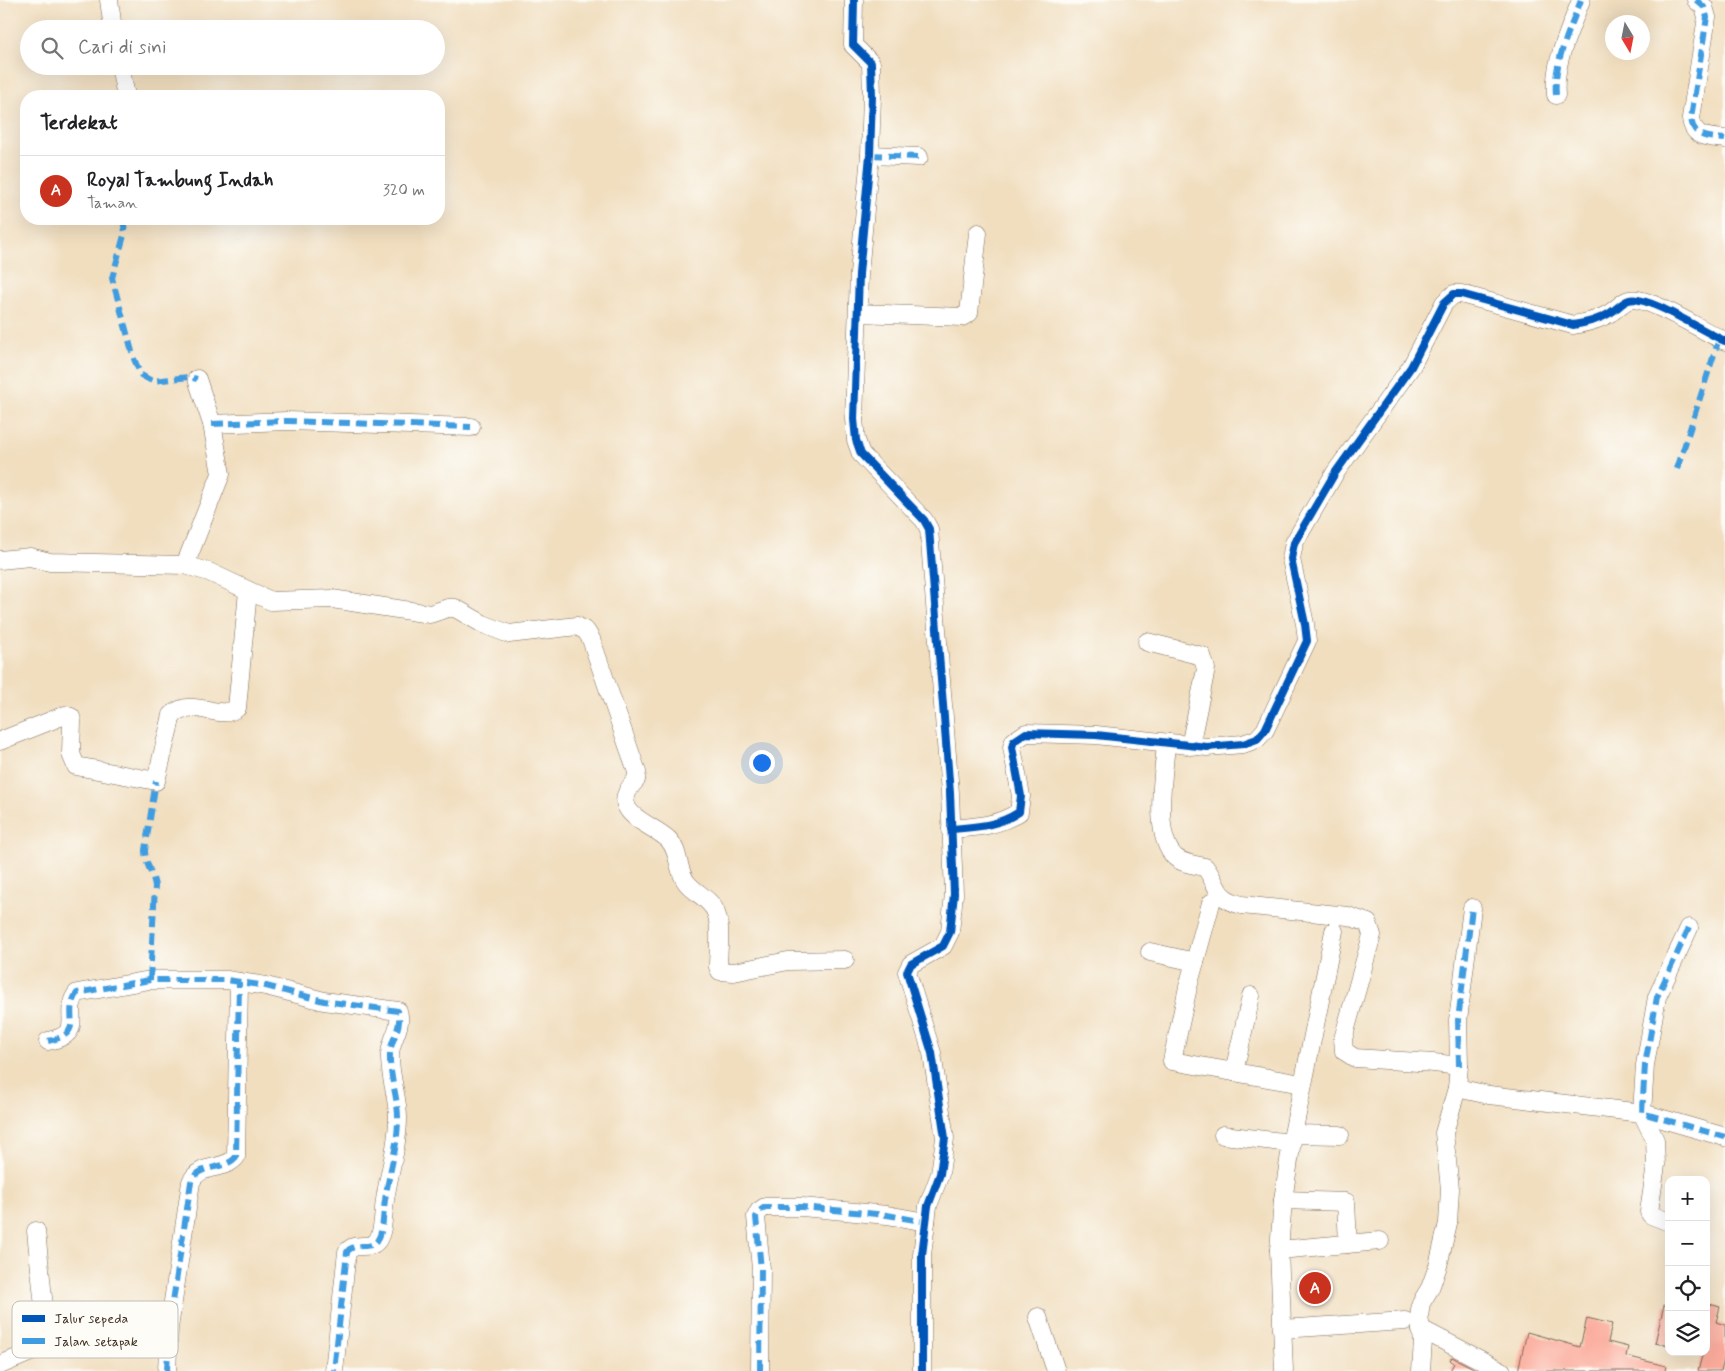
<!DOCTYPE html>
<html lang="id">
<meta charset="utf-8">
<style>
body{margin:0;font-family:Mynerve,sans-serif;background:#f6f6f6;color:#202124}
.controls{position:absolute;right:15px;bottom:15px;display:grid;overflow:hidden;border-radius:10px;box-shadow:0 5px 20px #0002}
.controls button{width:45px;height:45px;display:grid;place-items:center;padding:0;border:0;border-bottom:1px solid #e0e0e0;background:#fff;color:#202124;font:25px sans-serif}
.compass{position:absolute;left:1605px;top:15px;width:45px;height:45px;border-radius:50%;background:#fff;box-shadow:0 5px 20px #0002;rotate:170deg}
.you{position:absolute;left:761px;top:762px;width:18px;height:18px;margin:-12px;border:4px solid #fff;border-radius:50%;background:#1a73e8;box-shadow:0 0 0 8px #1a73e833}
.badge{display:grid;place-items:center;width:32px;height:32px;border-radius:50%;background:#c8321e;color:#fff;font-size:16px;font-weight:700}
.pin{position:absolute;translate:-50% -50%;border:2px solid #fff;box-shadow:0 1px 5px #0006}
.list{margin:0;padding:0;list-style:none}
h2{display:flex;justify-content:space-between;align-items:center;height:65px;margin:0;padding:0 20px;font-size:21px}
h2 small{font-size:16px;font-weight:400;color:#757577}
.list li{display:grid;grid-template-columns:32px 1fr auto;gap:15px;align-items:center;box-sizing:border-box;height:70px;padding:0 20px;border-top:1px solid #e0e0e0}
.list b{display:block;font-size:19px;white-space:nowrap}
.list p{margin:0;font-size:16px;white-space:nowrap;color:#757577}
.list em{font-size:16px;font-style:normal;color:#757577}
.icon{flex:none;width:28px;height:28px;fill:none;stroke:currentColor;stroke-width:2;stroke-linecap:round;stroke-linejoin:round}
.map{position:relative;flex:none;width:1725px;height:1371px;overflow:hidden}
.search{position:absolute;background:#fff;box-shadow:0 5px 20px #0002;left:20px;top:20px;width:425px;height:55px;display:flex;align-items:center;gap:12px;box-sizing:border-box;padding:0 18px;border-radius:28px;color:#757577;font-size:19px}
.panel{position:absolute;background:#fff;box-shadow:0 5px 20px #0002;left:20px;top:90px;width:425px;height:135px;border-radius:20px}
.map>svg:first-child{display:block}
</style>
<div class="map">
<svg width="1725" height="1371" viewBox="0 0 1725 1371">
<rect width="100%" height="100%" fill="#fdfcf7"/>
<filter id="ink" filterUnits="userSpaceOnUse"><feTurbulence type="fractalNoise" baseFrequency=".02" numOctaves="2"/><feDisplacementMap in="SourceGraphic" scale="10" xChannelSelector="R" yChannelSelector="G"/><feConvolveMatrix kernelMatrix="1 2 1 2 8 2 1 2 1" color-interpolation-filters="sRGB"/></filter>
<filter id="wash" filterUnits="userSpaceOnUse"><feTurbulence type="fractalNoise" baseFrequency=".0096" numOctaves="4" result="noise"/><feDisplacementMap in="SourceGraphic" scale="20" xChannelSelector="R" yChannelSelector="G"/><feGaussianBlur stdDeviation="1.12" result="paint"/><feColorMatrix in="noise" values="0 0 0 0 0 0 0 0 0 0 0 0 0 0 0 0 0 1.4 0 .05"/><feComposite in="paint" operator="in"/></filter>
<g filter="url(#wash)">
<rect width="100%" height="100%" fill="#f1debf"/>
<g id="blocks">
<g fill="#fbab9b">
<path d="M1706,1303L1720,1307L1716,1322L1725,1325V1356L1721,1371H1698L1703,1352H1706Z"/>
<path d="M1664,1305L1669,1306V1346L1655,1343Z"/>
<path d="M1587,1318L1612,1324L1608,1342L1628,1347L1626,1356L1666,1366L1665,1371H1518L1527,1332L1580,1347Z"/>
<path d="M1452,1357L1479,1371H1450L1454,1363L1450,1360Z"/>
</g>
</g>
</g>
<g filter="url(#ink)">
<use href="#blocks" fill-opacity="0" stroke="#7b6956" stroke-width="1"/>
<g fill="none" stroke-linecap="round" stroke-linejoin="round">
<defs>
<g id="minor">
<path d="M109,0L113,29"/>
<path d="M854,0L853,45L871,63L872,96L870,155L859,274L854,419L856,440L861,454L924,520L929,529L950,793L954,894L950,932L943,946L911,964L907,972L932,1053L945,1138L940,1174L928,1206L922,1255V1371"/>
<path d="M1696,0L1704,7L1707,17L1691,118C1693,138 1708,137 1725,139"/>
<path d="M120,66L126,96"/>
<path d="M1556,95C1553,63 1570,30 1581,0"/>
<path d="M870,155L919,157"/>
<path d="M859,313L962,317L969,313L978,233"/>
<path d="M212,424L287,421L471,427"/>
<path d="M0,560L30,557L50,562L185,565L209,572L271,601L332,599L430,614L448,608H455L483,624L509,634L577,626L586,631L591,639L637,772L636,780C604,813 652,823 669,840C680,852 677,871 687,883C695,893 712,900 716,913C722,928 718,951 718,967L720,971L734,972L788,961L845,960"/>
<path d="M185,565L221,474L212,424L197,379"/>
<path d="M1147,642L1202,656L1206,669L1190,746"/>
<path d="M0,741L65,715L71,717L72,721L71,754L76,766L156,781L172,715C192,696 220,722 237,708L248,591"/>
<path d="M1166,744C1164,773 1152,835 1175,857C1183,864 1196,865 1205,867C1220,887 1214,898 1242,905L1348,916L1368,923L1372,935L1343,1039L1344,1051L1355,1058L1434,1063L1459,1066L1457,1088L1489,1095L1642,1113L1655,1140L1656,1165L1649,1212L1651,1215L1669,1222"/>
<path d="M951,829C976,827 998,826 1019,812L1021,796L1012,747L1014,741L1026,733L1096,735L1207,747L1243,744L1257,739L1265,730L1307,641L1305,624L1291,559L1294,543L1335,473L1411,367L1444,303L1454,294H1461L1573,325C1586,323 1599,320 1610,313C1617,309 1622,302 1629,300C1647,294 1705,333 1725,341"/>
<path d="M1211,903L1188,987L1172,1061L1302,1084"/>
<path d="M1689,928L1657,997L1645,1065L1642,1113L1725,1137"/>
<path d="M1150,952L1195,962"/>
<path d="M48,1041C88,1033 61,1014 77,993L150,980H227L266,986L324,1001L398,1011C403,1027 391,1038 390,1054C389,1075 398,1097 398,1118C398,1147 389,1172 385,1200C383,1212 384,1232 377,1241C369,1251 355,1241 347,1252L334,1371"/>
<path d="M1459,1066L1458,1020L1472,908"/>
<path d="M1234,1072L1251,996"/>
<path d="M1293,1134L1340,1135"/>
<path d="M1223,1135L1291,1143"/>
<path d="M1283,1200L1346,1202L1348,1244"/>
<path d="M1279,1250L1380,1241"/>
<path d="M1038,1317L1056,1371"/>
<path d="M1282,1329L1405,1321"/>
<path d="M1421,1329L1502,1371"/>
<path d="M0,1365L31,1352L43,1344L46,1326L36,1231"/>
<path d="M167,1371L169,1328L191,1182C200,1162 223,1172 236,1157L239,982"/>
<path d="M760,1371L761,1269L756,1217L759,1211L765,1207H802L887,1215L926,1222"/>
<path d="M1284,1371L1279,1250L1283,1200L1293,1134L1334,931"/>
<path d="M1421,1371L1423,1341L1419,1317L1421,1303L1430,1288L1438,1266L1448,1223L1450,1189L1444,1133L1457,1088"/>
</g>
</defs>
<use href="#minor" stroke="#7b6956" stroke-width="19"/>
<use href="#minor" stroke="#fff" stroke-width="18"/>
<g stroke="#3f9ce0" stroke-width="6" stroke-dasharray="12 6" stroke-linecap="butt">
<path d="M1696,0L1704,7L1707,17L1691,118C1693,138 1708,137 1725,139"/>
<path d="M1556,95C1553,63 1570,30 1581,0"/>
<path d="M870,155L919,157"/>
<path d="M123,219L125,232L112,278L134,359L141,375L152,381L189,377L197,379"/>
<path d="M212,424L287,421L471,427"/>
<path d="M1677,469L1719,339"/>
<path d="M1689,928L1657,997L1645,1065L1642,1113L1725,1137"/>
<path d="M150,980L155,886C153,873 145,864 145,850L156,781"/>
<path d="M48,1041C88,1033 61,1014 77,993L150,980H227L266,986L324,1001L398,1011C403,1027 391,1038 390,1054C389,1075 398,1097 398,1118C398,1147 389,1172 385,1200C383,1212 384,1232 377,1241C369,1251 355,1241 347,1252L334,1371"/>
<path d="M1459,1066L1458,1020L1472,908"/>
<path d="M167,1371L169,1328L191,1182C200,1162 223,1172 236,1157L239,982"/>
<path d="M760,1371L761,1269L756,1217L759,1211L765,1207H802L887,1215L926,1222"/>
</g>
<defs>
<g id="cycleway">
<path d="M854,0L853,45L871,63L872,96L870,155L859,274L854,419L856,440L861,454L924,520L929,529L950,793L954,894L950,932L943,946L911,964L907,972L932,1053L945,1138L940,1174L928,1206L922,1255V1371"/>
<path d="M951,829C976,827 998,826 1019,812L1021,796L1012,747L1014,741L1026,733L1096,735L1207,747L1243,744L1257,739L1265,730L1307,641L1305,624L1291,559L1294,543L1335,473L1411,367L1444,303L1454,294H1461L1573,325C1586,323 1599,320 1610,313C1617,309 1622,302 1629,300C1647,294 1705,333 1725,341"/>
</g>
</defs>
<use href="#cycleway" stroke="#fdfcf7" stroke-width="11"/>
<use href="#cycleway" stroke="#0057b8" stroke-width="8"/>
</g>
</g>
<rect x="12" y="1301" width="166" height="57" rx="8" fill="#fdfcf7" stroke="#c3bdb6" stroke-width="1"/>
<rect x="22" y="1315" width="23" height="7" fill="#0057b8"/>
<rect x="22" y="1338" width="23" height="6" fill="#3f9ce0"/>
<g font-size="14" fill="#3b2a1e">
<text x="54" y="1323">Jalur sepeda</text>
<text x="54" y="1346">Jalan setapak</text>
</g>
</svg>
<div class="controls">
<button>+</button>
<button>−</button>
<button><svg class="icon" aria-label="locate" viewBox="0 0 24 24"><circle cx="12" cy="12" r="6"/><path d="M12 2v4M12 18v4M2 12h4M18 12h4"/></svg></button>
<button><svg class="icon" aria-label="layers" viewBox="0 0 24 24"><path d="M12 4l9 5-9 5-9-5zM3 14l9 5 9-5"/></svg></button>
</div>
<svg class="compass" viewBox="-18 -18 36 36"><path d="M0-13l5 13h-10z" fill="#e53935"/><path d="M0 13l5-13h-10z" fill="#757577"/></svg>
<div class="you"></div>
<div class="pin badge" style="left:1315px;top:1288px">A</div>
<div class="search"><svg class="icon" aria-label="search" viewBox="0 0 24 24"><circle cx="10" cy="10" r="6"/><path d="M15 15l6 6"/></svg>Cari di sini</div>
<section class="panel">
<h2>Terdekat<small></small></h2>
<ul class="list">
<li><span class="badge">A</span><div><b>Royal Tambung Indah</b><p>Taman</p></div><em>320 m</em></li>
</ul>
</section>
</div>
